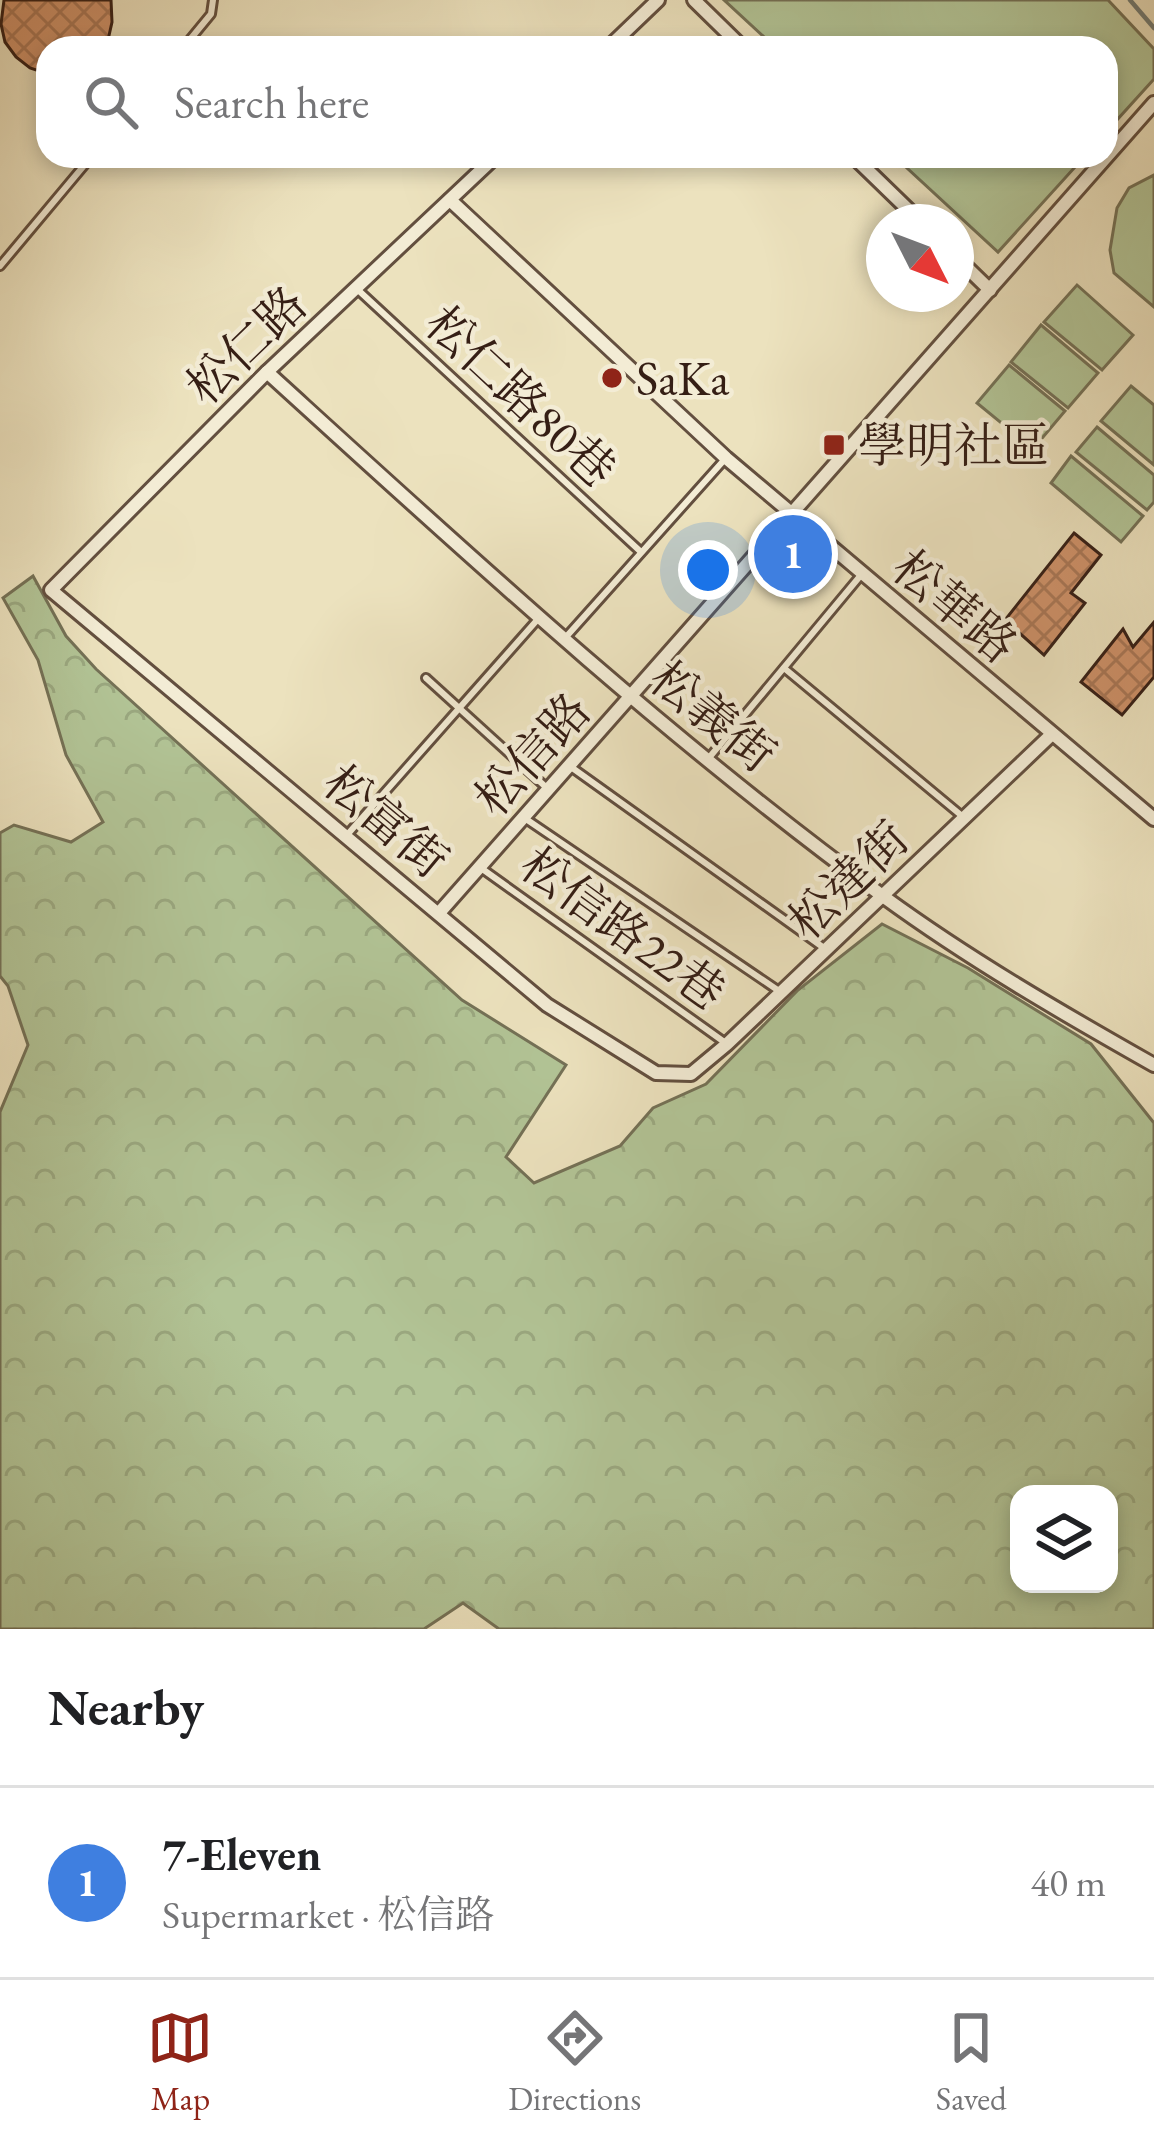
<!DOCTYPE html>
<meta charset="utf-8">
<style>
body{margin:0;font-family:"EB Garamond","Noto Serif TC",serif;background:#f6f6f6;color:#202124}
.controls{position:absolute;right:36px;bottom:36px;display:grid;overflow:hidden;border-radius:24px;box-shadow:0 6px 18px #0003}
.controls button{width:108px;height:108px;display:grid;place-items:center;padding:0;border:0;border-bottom:3px solid #e0e0e0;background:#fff;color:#202124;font:60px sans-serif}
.compass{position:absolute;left:866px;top:204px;width:108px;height:108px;border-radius:50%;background:#fff;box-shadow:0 6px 18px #0003;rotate:132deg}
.you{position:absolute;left:708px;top:570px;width:42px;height:42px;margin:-30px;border:9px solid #fff;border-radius:50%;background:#1a73e8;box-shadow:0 0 0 18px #1a73e833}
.badge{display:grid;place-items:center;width:78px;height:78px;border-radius:50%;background:#8f2418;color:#fff;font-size:39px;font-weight:700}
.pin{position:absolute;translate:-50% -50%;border:6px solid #fff;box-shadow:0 3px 12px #0006}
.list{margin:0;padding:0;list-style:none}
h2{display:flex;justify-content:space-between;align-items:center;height:156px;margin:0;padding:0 48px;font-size:51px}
h2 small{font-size:39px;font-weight:400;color:#757577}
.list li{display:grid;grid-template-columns:78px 1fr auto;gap:36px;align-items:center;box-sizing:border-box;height:192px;padding:0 48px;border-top:3px solid #e0e0e0}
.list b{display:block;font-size:45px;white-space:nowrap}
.list p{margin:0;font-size:39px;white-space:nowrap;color:#757577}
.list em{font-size:39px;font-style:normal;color:#757577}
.icon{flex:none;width:66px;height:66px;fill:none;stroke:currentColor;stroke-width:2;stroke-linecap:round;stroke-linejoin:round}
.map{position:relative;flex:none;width:1154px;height:1629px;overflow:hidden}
.search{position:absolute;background:#fff;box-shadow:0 6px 18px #0003;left:36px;right:36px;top:36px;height:132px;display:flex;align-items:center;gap:30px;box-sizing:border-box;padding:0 42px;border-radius:36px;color:#757577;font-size:45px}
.sheet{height:348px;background:#fff}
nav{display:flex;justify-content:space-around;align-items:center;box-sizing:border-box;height:168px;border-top:3px solid #e0e0e0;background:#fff;font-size:33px;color:#757577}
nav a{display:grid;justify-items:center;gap:6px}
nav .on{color:#8f2418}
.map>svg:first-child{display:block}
</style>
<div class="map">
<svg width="1154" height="1629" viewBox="0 0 1154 1629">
<defs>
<pattern id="forest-crowns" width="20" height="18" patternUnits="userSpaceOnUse" patternTransform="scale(3)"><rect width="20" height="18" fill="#b2c496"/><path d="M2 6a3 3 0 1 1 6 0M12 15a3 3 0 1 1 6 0" fill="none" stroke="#9aa880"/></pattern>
<pattern id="building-cross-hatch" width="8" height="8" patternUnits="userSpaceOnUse" patternTransform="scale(3)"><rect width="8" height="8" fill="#ce9169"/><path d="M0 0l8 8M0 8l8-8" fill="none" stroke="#a87655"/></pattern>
</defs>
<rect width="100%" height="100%" fill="#ece2be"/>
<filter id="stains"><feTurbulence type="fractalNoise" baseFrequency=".00167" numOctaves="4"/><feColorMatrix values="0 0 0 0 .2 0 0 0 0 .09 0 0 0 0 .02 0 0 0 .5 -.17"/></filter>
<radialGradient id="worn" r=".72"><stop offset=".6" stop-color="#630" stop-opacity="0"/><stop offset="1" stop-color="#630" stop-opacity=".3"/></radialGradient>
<g fill="#b2c496" stroke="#747156" stroke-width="3">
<path d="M724,0H1108L1154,49V79L1106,132V48H776Z"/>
<path d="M894,156H1085L998,252Z"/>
<path d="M1154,175V307L1114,273L1110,250L1117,208L1129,188Z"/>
<path d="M1077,285L1133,335L1102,370L1044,322Z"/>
<path d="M1041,325L1098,373L1068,408L1011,362Z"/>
<path d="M1009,365L1065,411L1033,449L977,403Z"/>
<path d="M1131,386L1154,405V465L1101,421Z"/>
<path d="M1097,427L1154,475V502L1147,510L1076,452Z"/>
<path d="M1071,456L1143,516L1121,542L1051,483Z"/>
</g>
<path fill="url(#forest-crowns)" stroke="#747156" stroke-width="3" fill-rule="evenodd" d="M33,576L66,636L96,669L462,1000L566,1065L506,1157L534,1183L620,1146L653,1108L706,1084L798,990L882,924L968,968L1091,1044L1154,1123V1629H499L463,1603L424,1629H0V1112L28,1045L8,986L0,976V833L14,825L71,842L103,822L66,755L38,660L3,598ZM1019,1494H1109V1584H1019Z"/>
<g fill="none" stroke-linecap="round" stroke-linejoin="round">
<path stroke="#727d77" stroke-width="4.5" d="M1130,0L1154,28"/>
</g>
<g fill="url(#building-cross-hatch)" stroke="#351e15" stroke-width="3">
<path d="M4,0H111L112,22L108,40L103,48H48V74L30,68L16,57L5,42L1,24Z"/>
<path d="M1074,533L1101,555L1071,593L1085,603L1044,655L1005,620Z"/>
<path d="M1154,622V677L1122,715L1081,682L1123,629L1133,647Z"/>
</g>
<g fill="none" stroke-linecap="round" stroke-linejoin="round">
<defs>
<g id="lane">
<path d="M183,48L211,14L213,0"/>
<path d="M0,266L92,156"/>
<path d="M357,289L641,552"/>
<path d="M566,637L725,459"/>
<path d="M784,668L962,816"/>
<path d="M426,678L548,789"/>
<path d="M708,759L861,575"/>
<path d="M571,767L824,948"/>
<path d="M523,817L779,991"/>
<path d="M347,835L538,619"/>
<path d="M481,868L727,1044"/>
</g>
<g id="street">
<path d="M694,0L743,48"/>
<path d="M608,48L658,0"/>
<path d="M496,156L267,372L51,590L547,1005L656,1073L691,1074L727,1044L1052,734"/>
<path d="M853,156L921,222"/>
<path d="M450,200L726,458L1154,819"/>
<path d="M956,257L990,290"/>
<path d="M267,372C467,554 665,737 884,897C969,959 1062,1013 1154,1065"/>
<path d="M439,913L1154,103"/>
</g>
</defs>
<use href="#lane" stroke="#634f3f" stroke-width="12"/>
<use href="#street" stroke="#634f3f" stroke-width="18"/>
<use href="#lane" stroke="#f3ecd5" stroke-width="6"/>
<use href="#street" stroke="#f3ecd5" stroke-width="12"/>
</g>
<g fill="#8f2418" stroke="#f3ecd5" stroke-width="4.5">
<circle cx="612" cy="378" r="12"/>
<rect x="822" y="433" width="24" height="24" rx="6"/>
</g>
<g text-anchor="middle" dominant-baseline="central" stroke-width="9" stroke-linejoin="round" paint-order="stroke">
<g font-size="48" fill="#351e15" stroke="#f3ecd5">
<text transform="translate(246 345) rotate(-44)">松仁路</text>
<text transform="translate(521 396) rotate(43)">松仁路80巷</text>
<text transform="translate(955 606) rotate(40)">松華路</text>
<text transform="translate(713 716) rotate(39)">松義街</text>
<text transform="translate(532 754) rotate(-48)">松信路</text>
<text transform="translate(386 821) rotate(40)">松富街</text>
<text transform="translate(848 880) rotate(-44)">松達街</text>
<text transform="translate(623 928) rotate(36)">松信路22巷</text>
</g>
<g font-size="48" fill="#351e15" stroke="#f3ecd5" text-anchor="start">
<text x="636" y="378">SaKa</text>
<text x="858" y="445">學明社區</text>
</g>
</g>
<rect width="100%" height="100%" filter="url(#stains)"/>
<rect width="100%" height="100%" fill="url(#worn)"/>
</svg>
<div class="controls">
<button><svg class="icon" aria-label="layers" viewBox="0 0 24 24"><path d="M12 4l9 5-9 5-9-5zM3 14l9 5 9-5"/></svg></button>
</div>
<svg class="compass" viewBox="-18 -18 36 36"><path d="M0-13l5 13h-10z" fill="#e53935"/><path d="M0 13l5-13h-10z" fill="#757577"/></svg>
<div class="you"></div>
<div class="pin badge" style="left:793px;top:554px;background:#3f7fe0">1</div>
<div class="search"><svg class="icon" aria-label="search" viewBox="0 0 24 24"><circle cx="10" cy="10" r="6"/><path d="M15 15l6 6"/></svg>Search here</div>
</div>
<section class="sheet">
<h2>Nearby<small></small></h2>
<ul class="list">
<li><span class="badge" style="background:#3f7fe0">1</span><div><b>7-Eleven</b><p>Supermarket · 松信路</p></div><em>40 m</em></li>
</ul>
</section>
<nav>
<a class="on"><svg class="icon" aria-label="map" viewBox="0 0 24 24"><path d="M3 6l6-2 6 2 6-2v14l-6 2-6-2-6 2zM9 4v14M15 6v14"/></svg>Map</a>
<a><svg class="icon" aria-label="directions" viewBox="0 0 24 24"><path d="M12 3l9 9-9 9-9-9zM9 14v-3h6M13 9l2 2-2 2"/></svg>Directions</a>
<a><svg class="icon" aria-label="saved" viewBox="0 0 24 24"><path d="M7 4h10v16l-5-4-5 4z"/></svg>Saved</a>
</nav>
